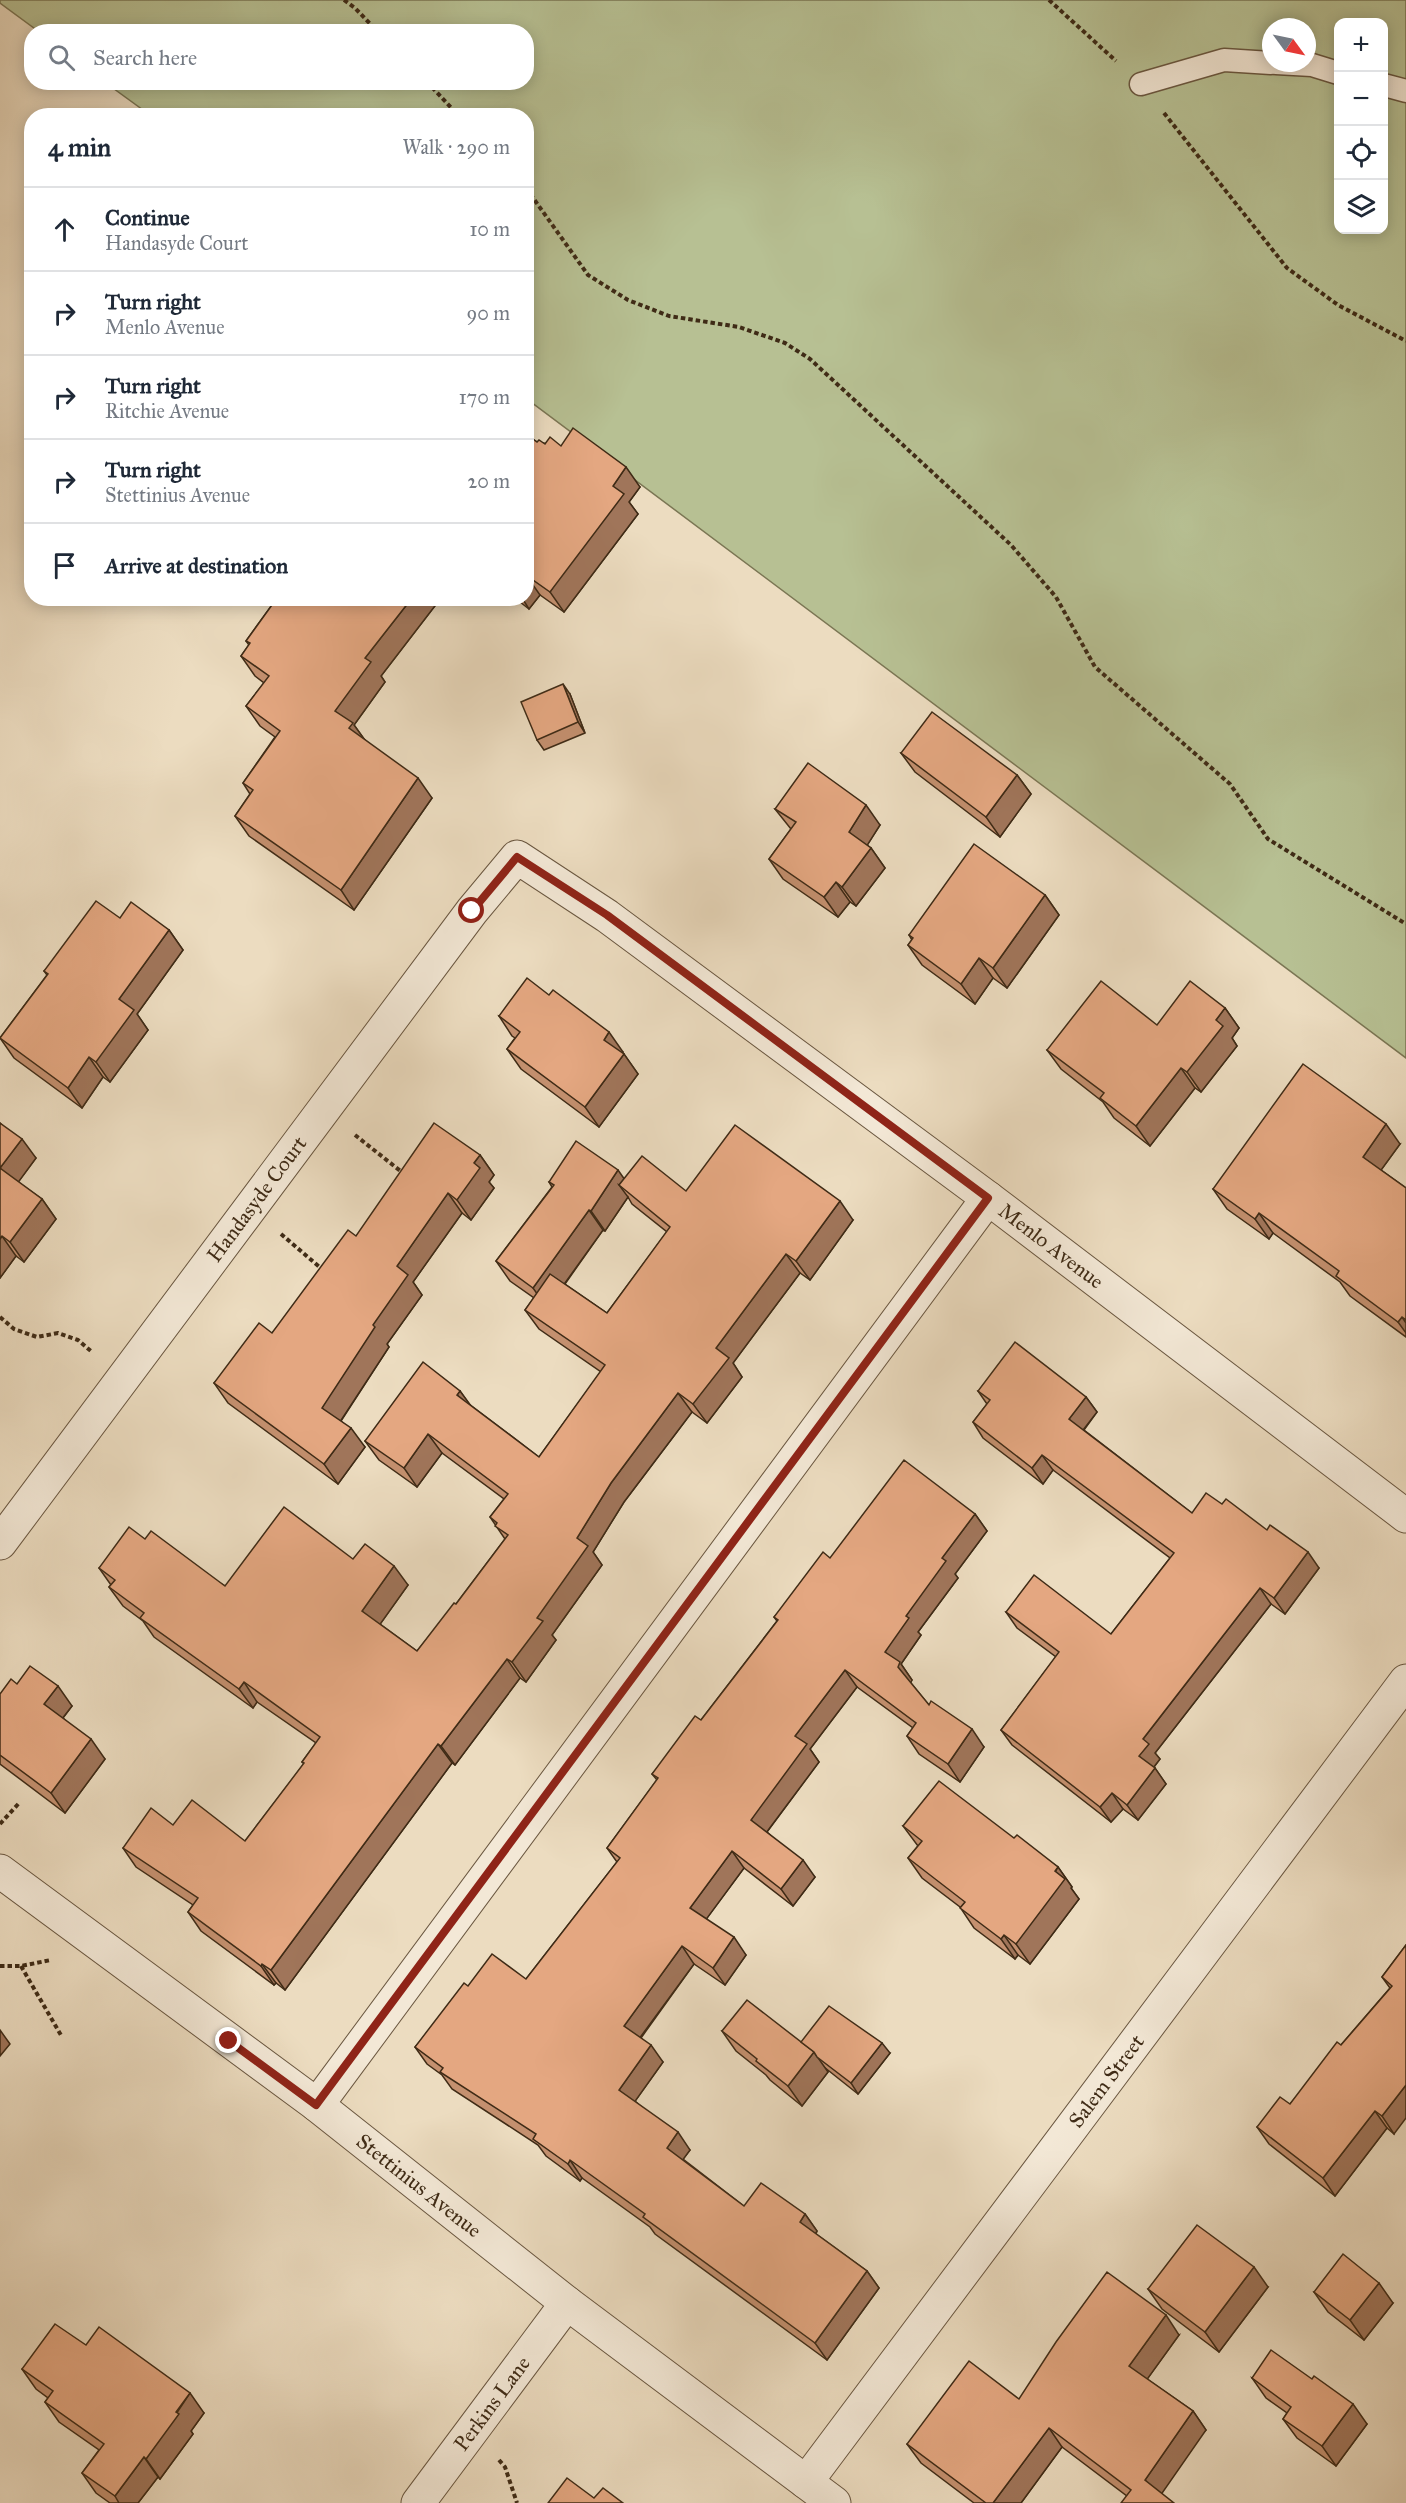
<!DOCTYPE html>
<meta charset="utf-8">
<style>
body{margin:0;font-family:"IM FELL Great Primer",serif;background:#f6f6f7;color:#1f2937}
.controls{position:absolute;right:18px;top:18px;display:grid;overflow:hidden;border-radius:12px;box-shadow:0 3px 15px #0003}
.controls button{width:54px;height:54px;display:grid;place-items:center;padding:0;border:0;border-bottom:2px solid #e0e1e3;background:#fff;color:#1f2937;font:30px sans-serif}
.compass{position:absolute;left:1262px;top:18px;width:54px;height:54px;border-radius:50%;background:#fff;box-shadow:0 3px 15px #0003;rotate:123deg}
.stop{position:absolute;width:18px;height:18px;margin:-14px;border:4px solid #8f2418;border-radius:50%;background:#fff}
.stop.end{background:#8f2418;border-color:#fff;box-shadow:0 2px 6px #0008}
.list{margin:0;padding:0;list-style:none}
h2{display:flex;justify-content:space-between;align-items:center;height:78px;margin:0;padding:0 24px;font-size:26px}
h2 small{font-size:20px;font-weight:400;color:#747a83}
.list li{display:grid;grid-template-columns:39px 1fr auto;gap:18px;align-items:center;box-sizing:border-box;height:84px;padding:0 24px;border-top:2px solid #e0e1e3}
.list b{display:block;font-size:22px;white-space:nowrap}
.list p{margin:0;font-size:20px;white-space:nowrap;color:#747a83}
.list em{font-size:20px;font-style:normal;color:#747a83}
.icon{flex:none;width:33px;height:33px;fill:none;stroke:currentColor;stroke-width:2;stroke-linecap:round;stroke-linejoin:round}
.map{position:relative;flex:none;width:1406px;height:2503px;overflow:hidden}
.search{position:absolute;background:#fff;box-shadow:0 3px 15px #0003;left:24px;top:24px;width:510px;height:66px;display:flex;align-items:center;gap:15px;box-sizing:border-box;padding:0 21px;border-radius:24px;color:#747a83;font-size:22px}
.panel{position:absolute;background:#fff;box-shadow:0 3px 15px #0003;left:24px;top:108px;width:510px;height:498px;border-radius:24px}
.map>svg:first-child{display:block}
</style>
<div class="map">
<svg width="1406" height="2503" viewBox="0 0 1406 2503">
<rect width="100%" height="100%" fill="#ecdcc0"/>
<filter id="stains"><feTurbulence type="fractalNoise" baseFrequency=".00333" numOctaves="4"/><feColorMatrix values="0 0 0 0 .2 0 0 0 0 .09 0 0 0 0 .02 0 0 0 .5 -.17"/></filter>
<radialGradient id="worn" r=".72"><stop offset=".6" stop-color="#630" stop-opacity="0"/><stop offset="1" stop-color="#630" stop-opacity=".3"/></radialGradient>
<path fill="#b7c093" stroke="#7b7654" stroke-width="1.5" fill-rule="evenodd" d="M0,0H1406V1058L527,399L526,116L150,115L106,83L526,82V32L38,31L0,3ZM1338,22H1384V230H1338ZM1271,27H1307V63H1271Z"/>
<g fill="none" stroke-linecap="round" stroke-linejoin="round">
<defs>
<g id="lane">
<path d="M1276,63L1312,65L1338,73"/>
<path d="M1141,84L1224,60L1271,63"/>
<path d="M1384,85L1406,91"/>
</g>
<g id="street">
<path id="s1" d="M0,1543L472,911L517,857L607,916L988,1198L1406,1516"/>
<path id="s2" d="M0,1871L317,2105L567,2303L834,2503"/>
<path d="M317,2105L988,1198"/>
<path id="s3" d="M806,2482L1406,1681"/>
<path id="s4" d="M418,2503L567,2303"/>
</g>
</defs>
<use href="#lane" stroke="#6a5740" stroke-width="25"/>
<use href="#street" stroke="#6a5740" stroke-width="35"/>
<g stroke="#3f2b16" stroke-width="4" stroke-dasharray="4.5 3" stroke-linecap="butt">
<path d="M344,0L355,8L378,32"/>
<path d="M1049,0L1116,61"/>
<path d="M427,82L459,116"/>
<path d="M1164,113L1287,268L1338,305L1406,341"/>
<path d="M526,188L588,275L628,300L669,316L739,327L785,343L810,359L1011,545L1056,597L1095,667L1230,784L1268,839L1406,924"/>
<path d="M355,1135L403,1173"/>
<path d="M281,1234L323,1270"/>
<path d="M0,1317L14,1329L37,1337L58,1333L78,1340L92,1352"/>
<path d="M0,1824L20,1802"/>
<path d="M0,1966H21L51,1960"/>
<path d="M21,1966L62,2037"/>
<path d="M499,2460L505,2467L517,2503"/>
</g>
<use href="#lane" stroke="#f3e8d6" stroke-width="22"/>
<use href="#street" stroke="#f3e8d6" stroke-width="33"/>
</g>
<g fill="#c4906f" stroke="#3f2b16" stroke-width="1.5" fill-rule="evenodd">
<path d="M526,434L537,442L561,446L640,487L629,502L638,514L564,612L540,595L529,609L515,598H526Z"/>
<path d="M277,598H441L381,676L385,682L354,725L364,739L432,798L354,910L249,836L235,816L250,794L243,783L275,737L260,726L246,706L264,683L255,676L241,656L249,645L246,641Z"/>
<path d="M570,694L585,733L544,750L537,740Z"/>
<path d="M901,753L1017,775L1031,794L1000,837L915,772Z"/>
<path d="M775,809L880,825L867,845L871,848L885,868L856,906L850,902L838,917L783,879L769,859L791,829Z"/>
<path d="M1045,895L1059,915L1007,988L993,978L975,1004L922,965L908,945L912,940L909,935Z"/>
<path d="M120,918L169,930L183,950L137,1014L148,1030L110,1082L103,1077L82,1108L14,1058L0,1038L47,975L44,971Z"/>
<path d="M1225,1008L1239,1028L1232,1038L1237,1046L1201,1092L1195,1088L1150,1146L1114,1118L1103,1102L1061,1069L1047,1050L1157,1025Z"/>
<path d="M499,1016L623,1052V1053L638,1074L599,1127L521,1069L507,1049L515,1038L512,1036Z"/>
<path d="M0,1123L36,1158L18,1182L42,1199L56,1219L24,1262L16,1256L0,1278Z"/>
<path d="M1400,1144L1381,1170L1406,1188V1337L1350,1296L1340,1282L1273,1233L1269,1239L1227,1209L1213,1189Z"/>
<path d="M480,1155L494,1175L489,1182L494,1188L471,1220L462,1213L413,1282L422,1295L387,1344L389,1347L341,1421L365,1447L338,1484L228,1403L214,1383L272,1333L356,1236Z"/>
<path d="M624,1179L686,1191L853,1220L810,1280L800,1273L733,1363L742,1377L707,1423L692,1412L624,1502L593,1552L602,1565L552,1635L556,1640L526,1682L520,1678L455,1765L452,1763L285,1990L276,1983L274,1985L201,1931L188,1912L193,1905L136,1867L123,1848L173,1825L245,1841L304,1764L302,1762L316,1743L257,1702L253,1708L154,1637L143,1621L123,1606L109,1587L111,1585L99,1568L145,1539L225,1586L353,1559L408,1585L380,1624L417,1651L456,1604L505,1539L490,1517L504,1499L442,1453L417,1487L379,1460L365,1441L460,1391L469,1404L539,1457L601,1372L539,1329L525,1310L534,1298L510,1281L496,1261L552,1187L549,1182ZM628,1197L632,1204L667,1232L607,1313L565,1284L603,1230L605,1231Z"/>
<path d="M978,1391L1086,1397L1097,1412L1084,1430L1192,1513L1319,1568L1285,1614L1271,1604L1155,1753L1160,1759L1154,1767L1166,1784L1138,1820L1123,1809L1111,1822L1012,1745L1001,1730L1056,1657L1017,1628L1006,1612L1111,1634L1170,1558L1053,1470L1043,1484L983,1438L973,1422L987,1404Z"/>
<path d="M975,1514L987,1531L955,1574L958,1578L918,1632L921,1635L901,1664L912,1680L910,1682L929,1705L984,1747L960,1782L919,1754L907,1736L913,1728L857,1687L810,1749L819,1762L767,1832L815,1877L793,1906L744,1868L706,1919L746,1955L725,1985L694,1964L641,2038L663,2062L635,2101L690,2150L683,2159L744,2206L805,2214L817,2231L816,2234L867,2271L879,2288L827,2360L655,2234L650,2227L582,2178L580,2181L546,2156L538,2145L452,2089L442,2075L427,2064L415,2047L468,1986L526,1979L617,1862L607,1848L657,1780L652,1774L701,1720L777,1621L774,1617L830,1558Z"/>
<path d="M17,1684L72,1706L63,1718L105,1759L65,1813L0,1764V1694Z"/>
<path d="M903,1826L1014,1838L1058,1867L1072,1887L1071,1888L1079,1899L1030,1964L1018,1955L1015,1959L974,1928L960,1907L922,1878L908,1858L918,1846Z"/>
<path d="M1406,1945L1394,2134L1387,2128L1335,2196L1269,2144L1257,2127L1290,2104L1390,1988L1382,1977Z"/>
<path d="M722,2031L801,2042L890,2053L858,2094L824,2067L828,2072L802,2106L770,2080L766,2075L736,2051Z"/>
<path d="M1268,2287L1219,2352L1162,2309L1148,2289Z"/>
<path d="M1314,2292L1393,2303L1364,2340L1328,2312Z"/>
<path d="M1179,2335L1147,2379L1193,2411L1206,2430L1127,2496L1062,2447L1021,2503H974L921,2463L907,2444Z"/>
<path d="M86,2345L204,2413L191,2431L193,2434L160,2479L158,2477L138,2503H110L96,2493L82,2473L99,2450L59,2422L45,2402L48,2398L36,2389L22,2369Z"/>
<path d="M1252,2378L1367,2424L1336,2466L1297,2438L1283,2419L1287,2413L1266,2398Z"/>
</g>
<g fill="#a0755a" stroke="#3f2b16" stroke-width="1.5">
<path d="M626,467L640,487L629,502L638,514L564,612L550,592L613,486Z"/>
<path d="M526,575L540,595L529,609L522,598H526Z"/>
<path d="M412,598H441L381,676L385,682L354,725L367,743L363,748L335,711L365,658Z"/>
<path d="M563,684L570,694L585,733L578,722Z"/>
<path d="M1017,775L1031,794L1000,837L986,817Z"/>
<path d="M418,778L432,798L354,910L341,890Z"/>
<path d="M866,805L880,825L863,852L849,832Z"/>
<path d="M871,848L885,868L856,906L842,887Z"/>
<path d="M836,882L850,902L838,917L824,897Z"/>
<path d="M1045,895L1059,915L1007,988L993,968Z"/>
<path d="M169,930L183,950L137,1014L148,1030L110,1082L96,1062L119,999Z"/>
<path d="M979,958L993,978L975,1004L961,984Z"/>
<path d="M1225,1008L1239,1028L1232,1038L1237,1046L1201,1092L1187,1072L1216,1020Z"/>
<path d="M609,1032L623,1052L618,1060L604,1040Z"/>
<path d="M624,1054L638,1074L599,1127L585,1107Z"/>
<path d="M89,1057L103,1077L82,1108L68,1088Z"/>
<path d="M1181,1068L1195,1088L1150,1146L1136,1126Z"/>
<path d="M1386,1124L1400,1144L1376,1177L1363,1157Z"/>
<path d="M22,1139L36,1158L14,1188L0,1168Z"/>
<path d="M480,1155L494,1175L489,1182L494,1188L471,1220L457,1200L474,1163Z"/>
<path d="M618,1170L632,1190L619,1185L628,1197L605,1231L591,1211Z"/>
<path d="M448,1193L462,1213L413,1282L422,1295L387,1344L389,1347L336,1428L322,1408L397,1266Z"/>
<path d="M42,1199L56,1219L24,1262L10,1242Z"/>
<path d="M840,1201L853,1220L810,1280L796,1261Z"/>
<path d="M589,1210L603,1230L547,1308L533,1288Z"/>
<path d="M1259,1213L1273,1233L1269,1239L1255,1219Z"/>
<path d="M2,1236L16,1256L0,1278V1239Z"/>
<path d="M786,1254L800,1273L733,1363L742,1377L707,1423L693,1404L716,1348Z"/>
<path d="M1402,1317L1406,1323V1333L1398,1322Z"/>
<path d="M460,1391L474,1410L457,1395Z"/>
<path d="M678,1393L692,1412L624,1502L593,1552L602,1565L552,1635L556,1640L526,1682L512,1662L537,1618L577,1538L611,1483Z"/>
<path d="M1086,1397L1097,1412L1080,1434L1069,1419Z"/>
<path d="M351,1428L365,1447L338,1484L324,1464Z"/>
<path d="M428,1434L442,1453L417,1487L404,1468Z"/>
<path d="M1042,1455L1053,1470L1043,1484L1032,1468Z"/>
<path d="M975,1514L987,1531L955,1574L958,1578L918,1632L921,1635L901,1664L912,1680L910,1684L885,1652L906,1616L942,1558Z"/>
<path d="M1308,1552L1319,1568L1285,1614L1274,1598Z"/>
<path d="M394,1566L408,1585L376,1630L362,1611Z"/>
<path d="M1260,1588L1271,1604L1155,1753L1160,1759L1150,1772L1139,1756L1143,1739Z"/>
<path d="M507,1659L520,1678L455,1765L441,1746Z"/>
<path d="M845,1670L857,1687L810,1749L819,1762L763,1837L751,1820L795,1736Z"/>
<path d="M244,1682L257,1702L253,1708L239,1689Z"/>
<path d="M58,1686L72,1706L58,1724L44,1704Z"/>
<path d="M972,1729L984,1747L960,1782L948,1764Z"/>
<path d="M91,1739L105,1759L65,1813L51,1793Z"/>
<path d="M438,1744L452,1763L285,1990L271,1970Z"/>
<path d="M1155,1768L1166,1784L1138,1820L1127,1805Z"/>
<path d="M1112,1793L1123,1809L1111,1822L1100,1807Z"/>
<path d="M732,1851L744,1868L702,1925L690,1908Z"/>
<path d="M803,1860L815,1877L793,1906L781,1889Z"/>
<path d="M1058,1867L1072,1887L1071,1888L1079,1899L1030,1964L1016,1944Z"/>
<path d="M1004,1935L1018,1955L1015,1959L1001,1939Z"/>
<path d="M734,1937L746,1955L725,1985L713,1968Z"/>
<path d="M682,1946L694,1964L636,2043L624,2026Z"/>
<path d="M262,1964L276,1983L274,1985L261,1966Z"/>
<path d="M0,2030L10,2044L0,2056Z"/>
<path d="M882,2043L890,2053L858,2094L851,2083Z"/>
<path d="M651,2045L663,2062L631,2107L619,2090Z"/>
<path d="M814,2052L828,2072L802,2106L788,2086Z"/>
<path d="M1406,2085V2118L1394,2134L1382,2116Z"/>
<path d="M1375,2111L1387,2128L1335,2196L1323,2178Z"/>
<path d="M678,2132L690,2150L679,2165L667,2148Z"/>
<path d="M570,2160L582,2178L580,2181L568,2164Z"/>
<path d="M805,2214L817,2231L812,2239L800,2222Z"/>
<path d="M1254,2267L1268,2287L1219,2352L1205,2332Z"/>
<path d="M867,2271L879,2288L827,2360L815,2343Z"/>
<path d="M1379,2283L1393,2303L1364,2340L1350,2320Z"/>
<path d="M1166,2315L1179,2335L1143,2385L1129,2366Z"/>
<path d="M190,2393L204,2413L191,2431L193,2434L160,2479L146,2459Z"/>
<path d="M1353,2404L1367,2424L1336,2466L1322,2446Z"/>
<path d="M1193,2411L1206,2430L1158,2499L1145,2480Z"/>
<path d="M1049,2428L1062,2447L1021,2503H993Z"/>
<path d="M144,2457L158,2477L138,2503H119L115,2496Z"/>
</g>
<g fill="#e4a781" stroke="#3f2b16" stroke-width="1.5">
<path d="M573,428L626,467L613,486L624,494L550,592L526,575V434L537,442L539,440L545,444L550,437L561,446Z"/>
<path d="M277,598H412L365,658L371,662L335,711L353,723L349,728L418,778L341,890L235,816L253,790L243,783L280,731L246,706L269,676L241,656L250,643L246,641Z"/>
<path d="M563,684L578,722L537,740L521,702Z"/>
<path d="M932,712L1017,775L986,817L901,753Z"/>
<path d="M808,763L866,805L849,832L871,848L842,887L836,882L824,897L769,859L796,822L775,809Z"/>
<path d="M974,844L1045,895L993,968L979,958L961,984L908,945L913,938L909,935Z"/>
<path d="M96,901L120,918L131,902L169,930L119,999L134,1010L96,1062L89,1057L68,1088L0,1038L48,974L44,971Z"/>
<path d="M527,978L549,995L553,990L609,1032L604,1040L624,1054L585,1107L507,1049L520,1032L499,1016Z"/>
<path d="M1101,981L1157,1025L1190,981L1225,1008L1216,1020L1223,1026L1187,1072L1181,1068L1136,1126L1100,1098L1104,1093L1047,1050Z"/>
<path d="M1303,1064L1386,1124L1363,1157L1406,1188V1320L1402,1317L1398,1322L1336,1276L1339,1271L1259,1213L1255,1219L1213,1189Z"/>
<path d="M0,1123L22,1139L0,1168Z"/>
<path d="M434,1123L480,1155L474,1163L480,1168L457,1200L448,1193L397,1266L408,1275L373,1325L375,1327L322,1408L351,1428L324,1464L214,1383L259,1323L272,1333L348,1230L356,1236Z"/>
<path d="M735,1125L840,1201L796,1261L786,1254L716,1348L729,1358L693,1404L678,1393L611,1483L577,1538L588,1546L537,1618L543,1621L512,1662L507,1659L441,1746L438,1744L271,1970L262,1964L261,1966L188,1912L198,1898L123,1848L151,1808L173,1825L192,1800L245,1841L304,1763L302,1762L320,1737L244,1682L239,1689L140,1618L144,1613L109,1587L115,1580L99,1568L129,1527L145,1539L151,1531L225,1586L284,1507L353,1559L365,1544L394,1566L362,1611L417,1651L454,1603L456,1604L508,1535L495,1526L497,1523L490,1517L508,1494L428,1434L404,1468L365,1441L423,1362L460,1391L457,1395L539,1457L605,1365L525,1310L550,1274L607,1313L670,1227L619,1185L642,1156L686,1191Z"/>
<path d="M576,1141L618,1170L591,1211L589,1210L533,1288L496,1261L554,1185L549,1182Z"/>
<path d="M0,1168L42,1199L10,1242L2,1236L0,1239Z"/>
<path d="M1015,1342L1086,1397L1069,1419L1192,1513L1206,1493L1222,1504L1226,1499L1267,1530L1270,1525L1308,1552L1274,1598L1260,1588L1143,1739L1149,1744L1139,1756L1155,1768L1127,1805L1112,1793L1100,1807L1001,1730L1059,1652L1006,1612L1034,1575L1111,1634L1174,1553L1042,1455L1032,1468L973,1422L990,1400L978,1391Z"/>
<path d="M904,1460L975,1514L942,1558L946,1561L906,1616L909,1618L885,1652L900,1662L898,1667L929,1705L931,1701L972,1729L948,1764L907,1736L916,1723L845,1670L795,1736L807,1744L751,1820L803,1860L781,1889L732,1851L690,1908L734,1937L713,1968L682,1946L624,2026L651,2045L619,2090L678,2132L667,2148L744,2206L761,2183L805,2214L800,2222L867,2271L815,2343L643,2217L645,2214L570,2160L568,2164L533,2139L536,2134L440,2072L443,2068L415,2047L464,1983L468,1986L492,1954L526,1979L620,1858L607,1848L658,1778L652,1774L695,1716L701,1720L778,1620L774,1617L823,1552L830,1558Z"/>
<path d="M30,1666L58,1686L44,1704L91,1739L51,1793L0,1755V1694L11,1679L17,1684Z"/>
<path d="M939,1781L1014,1838L1017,1835L1058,1867L1055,1871L1065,1879L1016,1944L1004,1935L1001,1939L960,1908L965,1902L908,1858L922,1841L903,1826Z"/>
<path d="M1406,1945V2085L1382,2116L1375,2111L1323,2178L1257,2127L1280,2097L1290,2104L1337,2042L1341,2045L1392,1986L1382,1977Z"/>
<path d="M747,2000L814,2052L788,2086L756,2061L757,2059L722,2031Z"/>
<path d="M829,2006L882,2043L851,2083L817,2057L814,2052L801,2042Z"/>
<path d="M1197,2225L1254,2267L1205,2332L1148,2289Z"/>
<path d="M1343,2254L1379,2283L1350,2320L1314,2292Z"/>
<path d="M1107,2272L1166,2315L1129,2366L1193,2411L1145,2480L1174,2503H1121L1131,2490L1049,2428L993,2503H986L907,2444L969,2361L1019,2399L1056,2342Z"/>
<path d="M55,2324L86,2345L99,2327L190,2393L176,2412L179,2414L146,2459L144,2457L115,2496L82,2473L104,2444L45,2402L53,2391L22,2369Z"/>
<path d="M1271,2350L1312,2379L1314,2376L1353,2404L1322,2446L1283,2419L1291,2407L1252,2378Z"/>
<path d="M567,2478L594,2498L603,2488L623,2503H548Z"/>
</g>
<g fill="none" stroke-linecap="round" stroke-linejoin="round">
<path stroke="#8f2418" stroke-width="8" d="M229,2041L316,2105L988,1198L607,915L517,857L472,911"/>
</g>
<g text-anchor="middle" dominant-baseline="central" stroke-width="4.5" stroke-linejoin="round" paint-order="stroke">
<g font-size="21" fill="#3f2b16" stroke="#f3e8d6">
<text stroke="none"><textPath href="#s1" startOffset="429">Handasyde Court</textPath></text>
<text stroke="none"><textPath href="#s1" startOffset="1520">Menlo Avenue</textPath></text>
<text stroke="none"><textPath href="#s3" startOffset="501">Salem Street</textPath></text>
<text stroke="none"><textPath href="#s2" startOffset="524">Stettinius Avenue</textPath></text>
<text stroke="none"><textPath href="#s4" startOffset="124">Perkins Lane</textPath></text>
</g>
</g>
<rect width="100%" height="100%" filter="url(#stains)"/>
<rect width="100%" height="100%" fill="url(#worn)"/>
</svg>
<div class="controls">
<button>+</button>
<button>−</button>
<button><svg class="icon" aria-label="locate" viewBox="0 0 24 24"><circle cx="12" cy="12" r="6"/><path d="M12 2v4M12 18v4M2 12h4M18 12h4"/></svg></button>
<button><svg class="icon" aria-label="layers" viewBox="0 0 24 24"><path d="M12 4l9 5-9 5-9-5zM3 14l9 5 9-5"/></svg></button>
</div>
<svg class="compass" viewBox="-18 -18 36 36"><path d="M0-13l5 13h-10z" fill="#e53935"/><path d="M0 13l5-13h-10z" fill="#747a83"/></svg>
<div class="stop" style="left:472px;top:911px"></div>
<div class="stop end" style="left:229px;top:2041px"></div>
<div class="search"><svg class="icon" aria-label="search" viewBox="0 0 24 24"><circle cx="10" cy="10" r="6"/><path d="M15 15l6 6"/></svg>Search here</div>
<section class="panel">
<h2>4 min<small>Walk · 290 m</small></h2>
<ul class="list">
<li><svg class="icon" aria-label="ahead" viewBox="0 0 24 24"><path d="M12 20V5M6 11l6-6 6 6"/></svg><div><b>Continue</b><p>Handasyde Court</p></div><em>10 m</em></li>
<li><svg class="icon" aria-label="right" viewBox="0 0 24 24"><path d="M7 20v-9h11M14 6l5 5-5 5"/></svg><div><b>Turn right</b><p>Menlo Avenue</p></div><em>90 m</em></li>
<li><svg class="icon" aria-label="right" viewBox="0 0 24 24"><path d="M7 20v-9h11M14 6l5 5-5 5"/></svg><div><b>Turn right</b><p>Ritchie Avenue</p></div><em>170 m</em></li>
<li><svg class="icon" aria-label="right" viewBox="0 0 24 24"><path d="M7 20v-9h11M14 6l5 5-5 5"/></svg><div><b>Turn right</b><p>Stettinius Avenue</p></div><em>20 m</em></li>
<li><svg class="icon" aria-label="arrive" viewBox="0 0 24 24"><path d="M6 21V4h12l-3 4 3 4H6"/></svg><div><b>Arrive at destination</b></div></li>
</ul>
</section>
</div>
